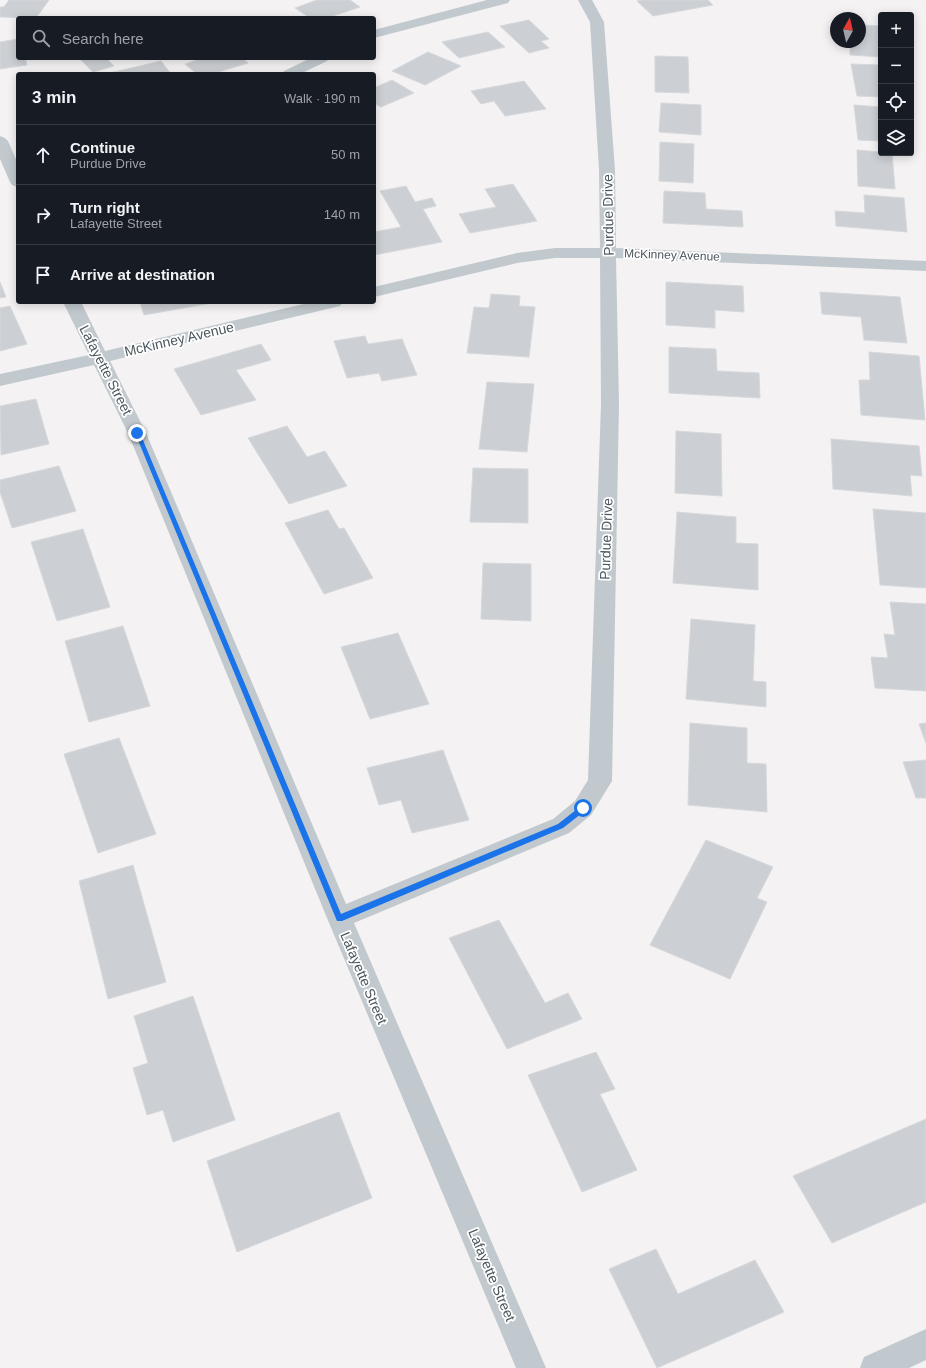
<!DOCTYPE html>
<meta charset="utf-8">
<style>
body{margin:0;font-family:Arial,sans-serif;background:#20242c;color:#f1f3f6}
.controls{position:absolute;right:12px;top:12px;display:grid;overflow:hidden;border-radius:4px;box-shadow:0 2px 10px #0003}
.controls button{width:36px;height:36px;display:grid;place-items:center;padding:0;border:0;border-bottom:1px solid #363941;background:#171b24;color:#f1f3f6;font:20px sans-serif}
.compass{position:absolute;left:830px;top:12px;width:36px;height:36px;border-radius:50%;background:#171b24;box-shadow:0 2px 10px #0003;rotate:8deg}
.stop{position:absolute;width:12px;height:12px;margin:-9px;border:3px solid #1a73e8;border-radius:50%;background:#fff}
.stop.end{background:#1a73e8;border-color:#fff;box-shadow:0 1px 4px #0008}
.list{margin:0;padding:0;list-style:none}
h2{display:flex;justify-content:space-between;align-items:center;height:52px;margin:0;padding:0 16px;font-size:17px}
h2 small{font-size:13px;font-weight:400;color:#9ea1a6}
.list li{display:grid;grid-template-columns:26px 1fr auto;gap:12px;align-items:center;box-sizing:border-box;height:60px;padding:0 16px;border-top:1px solid #363941}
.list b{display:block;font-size:15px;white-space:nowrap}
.list p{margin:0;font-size:13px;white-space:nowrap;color:#9ea1a6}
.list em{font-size:13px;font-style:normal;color:#9ea1a6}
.icon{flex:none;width:22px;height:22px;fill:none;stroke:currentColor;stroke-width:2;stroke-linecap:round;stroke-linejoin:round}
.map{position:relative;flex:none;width:926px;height:1368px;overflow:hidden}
.search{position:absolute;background:#171b24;box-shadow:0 2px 10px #0003;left:16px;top:16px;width:360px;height:44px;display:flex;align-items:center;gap:10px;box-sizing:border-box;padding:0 14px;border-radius:4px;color:#9ea1a6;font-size:15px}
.panel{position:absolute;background:#171b24;box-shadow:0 2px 10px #0003;left:16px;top:72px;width:360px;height:232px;border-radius:4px}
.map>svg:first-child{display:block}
</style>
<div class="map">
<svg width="926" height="1368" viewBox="0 0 926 1368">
<rect width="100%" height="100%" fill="#f4f2f2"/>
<g fill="#cccfd3" stroke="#d6d8dc">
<path d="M9,0H49L36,18L0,17V7H4Z"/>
<path d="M317,0H350L360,7L327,18H310L295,8Z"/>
<path d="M641,0H708L713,5L653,16L637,1Z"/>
<path d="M529,20L549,39L541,41L549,48L529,53L500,26Z"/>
<path d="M860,25L879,26L881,57L850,55V42H860Z"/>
<path d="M488,32L505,47L459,58L442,42Z"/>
<path d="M18,39V58H25L27,65L0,69V42Z"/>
<path d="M428,52L461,66L425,85L392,71Z"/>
<path d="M655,56L688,57L689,93L655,92Z"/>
<path d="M79,58H106L114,66L93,72Z"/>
<path d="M204,58H242L248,63L212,74H197L185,64Z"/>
<path d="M161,61L171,74H111L110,73Z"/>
<path d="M851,64L881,65V97L857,96Z"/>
<path d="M392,80L414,93L381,107L374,103V88Z"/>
<path d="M524,81L546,109L505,116L494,101L481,104L471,91Z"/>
<path d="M661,103L701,105V135L659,132Z"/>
<path d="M854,105L881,107V141L858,140Z"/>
<path d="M660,142L694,144L693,183L659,181Z"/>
<path d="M857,150L892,153L895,189L858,186Z"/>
<path d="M513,184L537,221L470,233L459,214L496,207L485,189Z"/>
<path d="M406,186L415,202L432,198L436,206L423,209L442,242L374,255V232L401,227L380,191Z"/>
<path d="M664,191L705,193L706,209L742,211L743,227L663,223Z"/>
<path d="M864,195L904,198L907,232L836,226L835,211L865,213Z"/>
<path d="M0,282L6,297L0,298Z"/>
<path d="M666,282L743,286L744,312L715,310V328L666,325Z"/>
<path d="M820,292L900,297L907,343L864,340L861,317L822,314Z"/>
<path d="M491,294L520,296L519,306L535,307L529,357L467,353L474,307L489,308Z"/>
<path d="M140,302H217L144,315Z"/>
<path d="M10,306L27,344L0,351V308Z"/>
<path d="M365,336L368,344L402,339L417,375L382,381L379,373L347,378L334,341Z"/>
<path d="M261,344L271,360L236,370L256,400L201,415L174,369Z"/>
<path d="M669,347L716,349L717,371L759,373L760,398L669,393Z"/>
<path d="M869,352L919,356L925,420L861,415L859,380H870Z"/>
<path d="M487,382L534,384L527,452L479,449Z"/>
<path d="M36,399L49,444L1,455L0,406Z"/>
<path d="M287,426L307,457L325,451L347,486L289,504L248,438Z"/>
<path d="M676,431L721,434L722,496L675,493Z"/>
<path d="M831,439L919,446L922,476L910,475L912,496L833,489Z"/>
<path d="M59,466L76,511L12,528L0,492V480Z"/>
<path d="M473,468L528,469V523L470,522Z"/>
<path d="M873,509L926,513V588L880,585Z"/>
<path d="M328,510L339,529L344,528L373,578L324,594L285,523Z"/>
<path d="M677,512L736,517V543L758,544V590L673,583Z"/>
<path d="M83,529L110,607L57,621L31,542Z"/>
<path d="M483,563L531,564V621L481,619Z"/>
<path d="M890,602L926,604V691L875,688L871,657L888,658L884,634L895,635Z"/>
<path d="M691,619L755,625L753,681L766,682V707L686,699Z"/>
<path d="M123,626L150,706L89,722L65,641Z"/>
<path d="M398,633L429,704L370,719L341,647Z"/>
<path d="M690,723L747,728V763L766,764L767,812L688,805Z"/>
<path d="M926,723V743L919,724Z"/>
<path d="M119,738L156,834L98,853L64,754Z"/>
<path d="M443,750L469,820L412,833L401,800L379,805L367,768Z"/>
<path d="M926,760V798H916L903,762Z"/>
<path d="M706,840L773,867L757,898L767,902L730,979L650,945Z"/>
<path d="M133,865L166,982L108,999L79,881Z"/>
<path d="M499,920L545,1003L568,993L582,1019L507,1049L449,938Z"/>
<path d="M193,996L235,1120L173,1142L163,1110L147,1115L133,1068L148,1063L134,1016Z"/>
<path d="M596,1052L615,1089L600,1094L637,1170L582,1192L528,1075Z"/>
<path d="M339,1112L372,1198L237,1252L207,1161Z"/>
<path d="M926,1119V1202L832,1243L793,1176Z"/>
<path d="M656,1249L678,1294L755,1260L784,1312L657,1368L609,1269Z"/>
</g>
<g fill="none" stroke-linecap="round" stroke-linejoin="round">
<g fill="#c1c9ce" fill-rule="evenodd">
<path d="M487,0H510L508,3L374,38V30Z"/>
<path d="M578,0H592L604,22L615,170L616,248L926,261V271L616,258L619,404L612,781L591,815L569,833L354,923L546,1368H516L327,918L128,433L94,365L0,386V374L89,355L63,302H81L105,351L312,302H343L340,306L110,361L146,433L346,904L553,819L575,801L588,780L601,404L600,258H555L517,263L374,297V287L517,253L555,248H600L599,170L590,22Z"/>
<path d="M311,58H329L327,61L300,74H282L284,71Z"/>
<path d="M0,136L5,138L8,141L18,164V187L12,185L10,182L0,159Z"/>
<path d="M926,1329V1360L909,1368H860L864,1357Z"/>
</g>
</g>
<path fill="#1a73e8" d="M135,431L140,433L341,914L558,824L581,806H586V810L563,828L342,921H337L135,433Z"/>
<g text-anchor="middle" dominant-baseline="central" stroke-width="3.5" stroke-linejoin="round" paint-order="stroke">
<g font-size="12" fill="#4b565d" stroke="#fff">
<text transform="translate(672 255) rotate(2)">McKinney Avenue</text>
</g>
<g font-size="14" fill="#4b565d" stroke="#fff">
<text transform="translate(608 215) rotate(-91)">Purdue Drive</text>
<text transform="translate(179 339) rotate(-13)">McKinney Avenue</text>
<text transform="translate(106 370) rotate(63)">Lafayette Street</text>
<text transform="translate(606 539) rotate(-88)">Purdue Drive</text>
<text transform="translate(364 978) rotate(67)">Lafayette Street</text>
<text transform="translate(492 1275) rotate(67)">Lafayette Street</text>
</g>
</g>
</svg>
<div class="controls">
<button>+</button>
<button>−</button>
<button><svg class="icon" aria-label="locate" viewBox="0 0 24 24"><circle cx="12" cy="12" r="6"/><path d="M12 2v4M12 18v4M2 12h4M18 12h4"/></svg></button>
<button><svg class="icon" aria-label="layers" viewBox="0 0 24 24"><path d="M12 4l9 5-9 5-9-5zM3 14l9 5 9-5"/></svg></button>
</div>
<svg class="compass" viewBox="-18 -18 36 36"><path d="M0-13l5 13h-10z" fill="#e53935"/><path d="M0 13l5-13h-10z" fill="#9ea1a6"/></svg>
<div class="stop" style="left:583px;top:808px"></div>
<div class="stop end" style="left:137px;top:433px"></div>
<div class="search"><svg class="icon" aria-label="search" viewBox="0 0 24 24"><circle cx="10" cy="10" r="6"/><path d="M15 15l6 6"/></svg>Search here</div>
<section class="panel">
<h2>3 min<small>Walk · 190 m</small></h2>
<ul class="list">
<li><svg class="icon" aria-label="ahead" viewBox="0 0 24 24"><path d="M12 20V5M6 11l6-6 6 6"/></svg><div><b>Continue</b><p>Purdue Drive</p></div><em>50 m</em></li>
<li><svg class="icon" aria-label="right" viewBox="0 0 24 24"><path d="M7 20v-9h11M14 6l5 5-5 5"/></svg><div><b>Turn right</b><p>Lafayette Street</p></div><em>140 m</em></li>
<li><svg class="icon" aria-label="arrive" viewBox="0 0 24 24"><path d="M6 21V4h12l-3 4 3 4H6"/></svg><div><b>Arrive at destination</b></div></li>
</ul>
</section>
</div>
